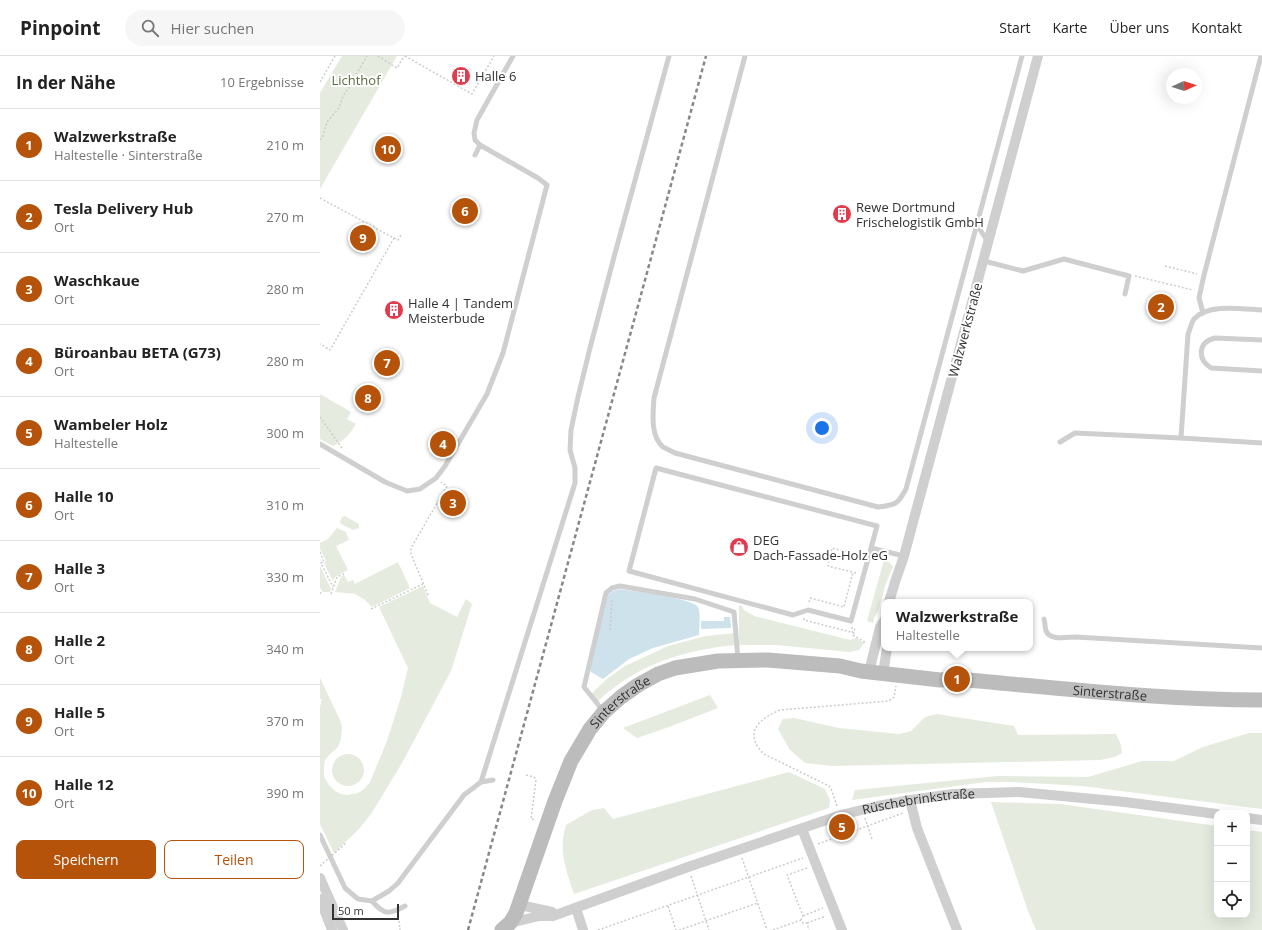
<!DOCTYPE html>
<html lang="de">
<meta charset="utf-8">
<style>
body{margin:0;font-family:"Open Sans",sans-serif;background:#f6f6f6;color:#222}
.controls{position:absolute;right:12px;bottom:12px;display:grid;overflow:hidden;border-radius:8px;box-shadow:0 4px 16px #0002}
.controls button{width:36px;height:36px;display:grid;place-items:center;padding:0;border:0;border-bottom:1px solid #e0e0e0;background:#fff;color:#222;font:20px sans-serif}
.compass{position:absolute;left:846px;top:12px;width:36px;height:36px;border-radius:50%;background:#fff;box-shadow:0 4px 16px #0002;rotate:87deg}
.scale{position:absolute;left:12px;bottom:10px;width:67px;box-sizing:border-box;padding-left:4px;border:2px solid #323232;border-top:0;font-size:11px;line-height:14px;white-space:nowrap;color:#323232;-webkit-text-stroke:3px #fff;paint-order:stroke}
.you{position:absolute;left:502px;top:372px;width:14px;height:14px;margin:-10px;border:3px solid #fff;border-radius:50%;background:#1a73e8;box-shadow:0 0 0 6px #1a73e833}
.badge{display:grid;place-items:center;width:26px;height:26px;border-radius:50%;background:#b45309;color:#fff;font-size:13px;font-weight:700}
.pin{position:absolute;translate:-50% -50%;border:2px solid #fff;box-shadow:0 1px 4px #0006}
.popup{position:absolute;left:561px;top:543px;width:152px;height:52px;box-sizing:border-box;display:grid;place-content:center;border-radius:8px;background:#fff;filter:drop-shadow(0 1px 3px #0005);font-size:13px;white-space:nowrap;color:#767676}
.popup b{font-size:15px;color:#222}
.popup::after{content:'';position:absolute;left:50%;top:100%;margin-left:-8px;border:8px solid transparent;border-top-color:#fff}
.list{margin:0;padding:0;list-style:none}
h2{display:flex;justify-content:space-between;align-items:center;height:52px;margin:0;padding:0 16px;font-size:17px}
h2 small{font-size:13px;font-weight:400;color:#767676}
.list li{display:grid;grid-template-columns:26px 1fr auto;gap:12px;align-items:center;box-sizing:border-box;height:72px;padding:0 16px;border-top:1px solid #e0e0e0}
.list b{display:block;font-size:15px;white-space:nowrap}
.list p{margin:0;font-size:13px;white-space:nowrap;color:#767676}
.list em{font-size:13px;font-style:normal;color:#767676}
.actions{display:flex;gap:8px;padding:12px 16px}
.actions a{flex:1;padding:9px 0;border:1px solid #b45309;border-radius:8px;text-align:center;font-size:14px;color:#b45309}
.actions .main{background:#b45309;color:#fff}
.icon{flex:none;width:22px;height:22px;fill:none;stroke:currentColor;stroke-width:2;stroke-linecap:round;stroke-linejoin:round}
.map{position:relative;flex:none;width:942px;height:874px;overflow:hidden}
header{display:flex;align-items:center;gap:24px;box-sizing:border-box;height:56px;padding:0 20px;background:#fff;border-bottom:1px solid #e0e0e0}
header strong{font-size:19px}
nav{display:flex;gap:22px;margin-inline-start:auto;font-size:14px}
.search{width:280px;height:36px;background:#f6f6f6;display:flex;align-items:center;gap:10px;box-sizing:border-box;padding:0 14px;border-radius:22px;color:#767676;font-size:15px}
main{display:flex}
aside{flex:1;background:#fff}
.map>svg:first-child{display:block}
</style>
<header>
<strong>Pinpoint</strong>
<div class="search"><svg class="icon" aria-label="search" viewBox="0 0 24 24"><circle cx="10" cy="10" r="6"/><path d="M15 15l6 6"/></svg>Hier suchen</div>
<nav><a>Start</a><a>Karte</a><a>Über uns</a><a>Kontakt</a></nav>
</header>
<main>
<aside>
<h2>In der Nähe<small>10 Ergebnisse</small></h2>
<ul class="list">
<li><span class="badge">1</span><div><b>Walzwerkstraße</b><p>Haltestelle · Sinterstraße</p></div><em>210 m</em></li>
<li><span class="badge">2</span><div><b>Tesla Delivery Hub</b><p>Ort</p></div><em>270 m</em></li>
<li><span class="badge">3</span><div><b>Waschkaue</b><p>Ort</p></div><em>280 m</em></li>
<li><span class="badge">4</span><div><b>Büroanbau BETA (G73)</b><p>Ort</p></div><em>280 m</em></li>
<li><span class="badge">5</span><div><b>Wambeler Holz</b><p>Haltestelle</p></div><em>300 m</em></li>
<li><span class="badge">6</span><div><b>Halle 10</b><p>Ort</p></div><em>310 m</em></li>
<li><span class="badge">7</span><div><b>Halle 3</b><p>Ort</p></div><em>330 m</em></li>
<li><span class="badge">8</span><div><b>Halle 2</b><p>Ort</p></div><em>340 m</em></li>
<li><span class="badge">9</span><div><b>Halle 5</b><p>Ort</p></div><em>370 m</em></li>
<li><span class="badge">10</span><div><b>Halle 12</b><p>Ort</p></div><em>390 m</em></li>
</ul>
<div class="actions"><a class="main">Speichern</a><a>Teilen</a></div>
</aside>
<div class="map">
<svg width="942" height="874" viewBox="0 0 942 874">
<rect width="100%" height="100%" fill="#fff"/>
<g fill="#e5ebde">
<path d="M22,0H77L0,133V37Z"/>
<path d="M0,338L31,356L27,363L36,368C30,378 24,385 13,390L0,383Z"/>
<path d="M25,460L39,468V472L33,474L21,468L20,466L22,461Z"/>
<path d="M17,472L26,476L29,484L16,490L28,514L15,521L13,525L4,507L6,505L0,493V487L8,483Z"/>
<path d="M564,504L569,506L573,511L566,527L558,555L554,562L553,567L547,565Z"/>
<path d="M78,506L90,532L52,551L45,544L35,538L15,536L21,521L24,519L28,526L33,524L35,528Z"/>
<path d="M0,510L11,533L10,536H3L0,532Z"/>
<path d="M103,530L110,547L137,561L146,543L152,548L131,615L82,707L51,758L38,774L14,797L0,768V651L2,643H0V622L20,664L22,671L21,683L18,691L10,698L5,704L4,711V721L9,729L15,735L21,738L27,739L38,737L44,733L50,726L67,685L81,641L88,612L59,551Z"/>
<path d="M419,549L422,550L424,554L434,560L530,584L536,582L544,587L539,594L529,596L457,589H419Z"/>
<path d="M415,577V589C364,594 315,609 277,646L271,638L288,622L305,610L348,590L386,580Z"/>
<path d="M390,639L398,652L349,671L317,682L303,672Z"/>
<path d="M617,658L694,670L698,679L796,678L801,689L802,697L795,701L780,704L513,710L485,707L470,694L458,673L463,663L474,662L519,672L579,678L591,675L605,661Z"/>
<path d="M929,677H942V753L762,730L692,726H666L532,744L535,734L678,720L768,721L822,705H854L883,691Z"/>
<circle cx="28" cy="714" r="16"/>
<path d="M469,716L505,733L510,744L509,752L254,838C246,813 238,795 246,769L272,754L284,752L293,763Z"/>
<path d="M671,746L740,748L897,770V859H927V774L942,776V874H716L708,855Z"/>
</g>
<g fill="#cee2ec">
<path d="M300,533C312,535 373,542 378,551C381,556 379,572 379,579L333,592L309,603L283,623L271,616L270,612L288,539L293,535Z"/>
<path d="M404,561H410L411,572L381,573V565H404Z"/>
</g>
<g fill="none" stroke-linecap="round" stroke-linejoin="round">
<g stroke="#ccc" stroke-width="1.5" stroke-dasharray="2 2" stroke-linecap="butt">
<path d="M58,0L77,12L84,0"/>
<path d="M85,0L152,38L174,0"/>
<path d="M33,25L42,30"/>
<path d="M0,26L15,0"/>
<path d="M0,84L3,80L7,66L19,52L23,40L28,33L47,0"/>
<path d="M0,142L74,182L10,294L0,288"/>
<path d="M74,182L78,184L81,179"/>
<path d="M845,210L877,218"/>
<path d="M815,220L873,234"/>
<path d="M0,361L22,392"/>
<path d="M0,496L4,506L1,507L13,531"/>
<path d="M536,517L508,510L512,492L542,500"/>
<path d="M0,536L1,538"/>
<path d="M11,538L17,521L24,518"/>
<path d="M108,539L91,498V492L127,430L121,426"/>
<path d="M489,546L490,542L524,551L533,516"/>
<path d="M51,553L103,528"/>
<path d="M484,562V564L534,577L535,571"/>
<path d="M532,571L533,579L546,587"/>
<path d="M290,574L292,542"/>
<path d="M206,719L214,721L216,724L211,763L216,764"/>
<path d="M517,750L512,735L509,730L444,698C423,678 438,663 460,654L569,645L574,641L576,630"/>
<path d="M545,762L552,783"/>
<path d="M529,767L532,775"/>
<path d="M512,773L515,782"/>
<path d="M498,788L583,757"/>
<path d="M422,802L447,874"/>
<path d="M487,812L467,819L483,860L481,864L483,867H487L489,874"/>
<path d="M371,820L389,874"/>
<path d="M348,850L356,874"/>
<path d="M483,860L503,852"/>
<path d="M76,863L79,864L80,874"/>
<path d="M487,867L506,860"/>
<path d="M278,874L483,802"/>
<path d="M359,874L438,847"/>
<path d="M453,874L481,864"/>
</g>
<g stroke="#cfcfcf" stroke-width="5">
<path d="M425,0L334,342C333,357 330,380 343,391C347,393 351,395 355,397L558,451C576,449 578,448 586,433L702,0"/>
<path d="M155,99L160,89"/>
<path d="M657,169L668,186"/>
<path d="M664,205L703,215L744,203L809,220L805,238"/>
<path d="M883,257L879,242L884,219L941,0"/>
<path d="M942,284L895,282C878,286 877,303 891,312L942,315"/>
<path d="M861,382L942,387"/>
<path d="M740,386L755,377L861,382L868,278C870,274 871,267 874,263C888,247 923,253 942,254"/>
<path d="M0,388L65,426L87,435L100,433L116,422L125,410L167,338L183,297L227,129L218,122L160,89L155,84L154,77L157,64L193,0"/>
<path d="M551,492L531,565L488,554L473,559L309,515L336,412L557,470L551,492L584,500"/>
<path d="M724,563C725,566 725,572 726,575C730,585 748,581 756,581L942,592"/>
<path d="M284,656L264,631L286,537L292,532L300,530L375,543L414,556L418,603"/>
<path d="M161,726L255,427V412L250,394L251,374L258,341L270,292L294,201L349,0"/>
<path d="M0,779L25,832L38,843L52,845L69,835L78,827L144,739L161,726L173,724"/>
<path d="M52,845C64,859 69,859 85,850"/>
</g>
<g stroke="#cfcfcf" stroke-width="10">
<path d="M569,546L575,526L584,500L718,0"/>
<path d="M549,616L560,571L564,565"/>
<path d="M563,618L567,592"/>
<path d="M590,744L597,772L637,874"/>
<path d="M927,762L942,764"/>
<path d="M482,773L522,874"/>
<path d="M0,822L23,874"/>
<path d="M0,843L12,874"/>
<path d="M200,849L232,856"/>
<path d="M256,852L263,874"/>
<path id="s1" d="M190,867L219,860H233L368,811L521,759L558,750L590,744L633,738L699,736L805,746L897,758"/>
</g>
<path stroke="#bcbcbc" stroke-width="15" id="s2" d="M182,874L190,867L196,857L235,745L251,705L270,673L284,656L301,641L318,629L338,618L355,612L398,605L448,604L520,610L541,615L620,624L637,623C739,632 840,644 942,644"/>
<path stroke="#878787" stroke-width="2.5" stroke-dasharray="4 3" stroke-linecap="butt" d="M148,874L386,0"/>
<path stroke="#ccc" stroke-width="1.5" stroke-dasharray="2 2" stroke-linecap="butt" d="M0,810L26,787"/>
</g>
<defs>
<symbol id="building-disc" viewBox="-11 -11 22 22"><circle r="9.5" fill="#e03c50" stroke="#fff"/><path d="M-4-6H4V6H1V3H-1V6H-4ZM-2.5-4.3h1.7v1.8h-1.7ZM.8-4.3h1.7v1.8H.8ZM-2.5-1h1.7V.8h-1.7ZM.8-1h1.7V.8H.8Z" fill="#fff"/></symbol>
<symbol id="shop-disc" viewBox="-11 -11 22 22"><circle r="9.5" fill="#e03c50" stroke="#fff"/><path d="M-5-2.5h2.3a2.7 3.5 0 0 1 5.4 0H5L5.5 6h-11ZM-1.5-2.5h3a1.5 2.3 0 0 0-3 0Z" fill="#fff"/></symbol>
</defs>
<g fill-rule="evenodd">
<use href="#building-disc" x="130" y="9" width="22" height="22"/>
<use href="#building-disc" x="511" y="147" width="22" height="22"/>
<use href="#building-disc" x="63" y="243" width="22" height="22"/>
<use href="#shop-disc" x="408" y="480" width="22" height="22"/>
</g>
<g text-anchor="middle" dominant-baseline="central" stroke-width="4" stroke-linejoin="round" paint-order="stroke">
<g font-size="13" fill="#323232" stroke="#fff" text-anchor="start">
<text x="155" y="20">Halle 6</text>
<text x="536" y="151">Rewe Dortmund<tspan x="536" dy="15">Frischelogistik GmbH</tspan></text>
<text x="88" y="247">Halle 4 | Tandem<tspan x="88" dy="15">Meisterbude</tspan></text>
<text x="433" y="484">DEG<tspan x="433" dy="15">Dach-Fassade-Holz eG</tspan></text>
</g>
<g font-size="13" fill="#576d3f" stroke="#fff">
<text x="36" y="24">Lichthof</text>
</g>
<g font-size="13" fill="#323232" stroke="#fff">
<text transform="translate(645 274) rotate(-75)">Walzwerkstraße</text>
<text stroke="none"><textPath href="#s2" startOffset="765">Sinterstraße</textPath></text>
<text stroke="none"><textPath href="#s2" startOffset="262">Sinterstraße</textPath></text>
<text stroke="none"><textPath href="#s1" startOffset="428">Rüschebrinkstraße</textPath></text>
</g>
</g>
</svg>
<div class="controls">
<button>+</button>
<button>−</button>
<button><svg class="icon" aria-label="locate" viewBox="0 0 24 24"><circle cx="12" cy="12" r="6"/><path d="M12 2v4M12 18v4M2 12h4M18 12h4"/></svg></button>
</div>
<svg class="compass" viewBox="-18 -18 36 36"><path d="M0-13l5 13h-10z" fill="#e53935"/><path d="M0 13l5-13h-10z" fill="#767676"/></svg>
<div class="scale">50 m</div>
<div class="you"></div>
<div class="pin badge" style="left:637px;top:623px">1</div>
<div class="popup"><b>Walzwerkstraße</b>Haltestelle</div>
<div class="pin badge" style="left:841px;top:251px">2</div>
<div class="pin badge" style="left:133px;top:447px">3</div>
<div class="pin badge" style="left:123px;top:388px">4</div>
<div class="pin badge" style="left:522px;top:771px">5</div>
<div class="pin badge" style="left:145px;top:155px">6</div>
<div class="pin badge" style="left:67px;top:307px">7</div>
<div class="pin badge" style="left:48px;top:342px">8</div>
<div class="pin badge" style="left:43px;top:182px">9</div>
<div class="pin badge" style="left:68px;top:93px">10</div>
</div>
</main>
